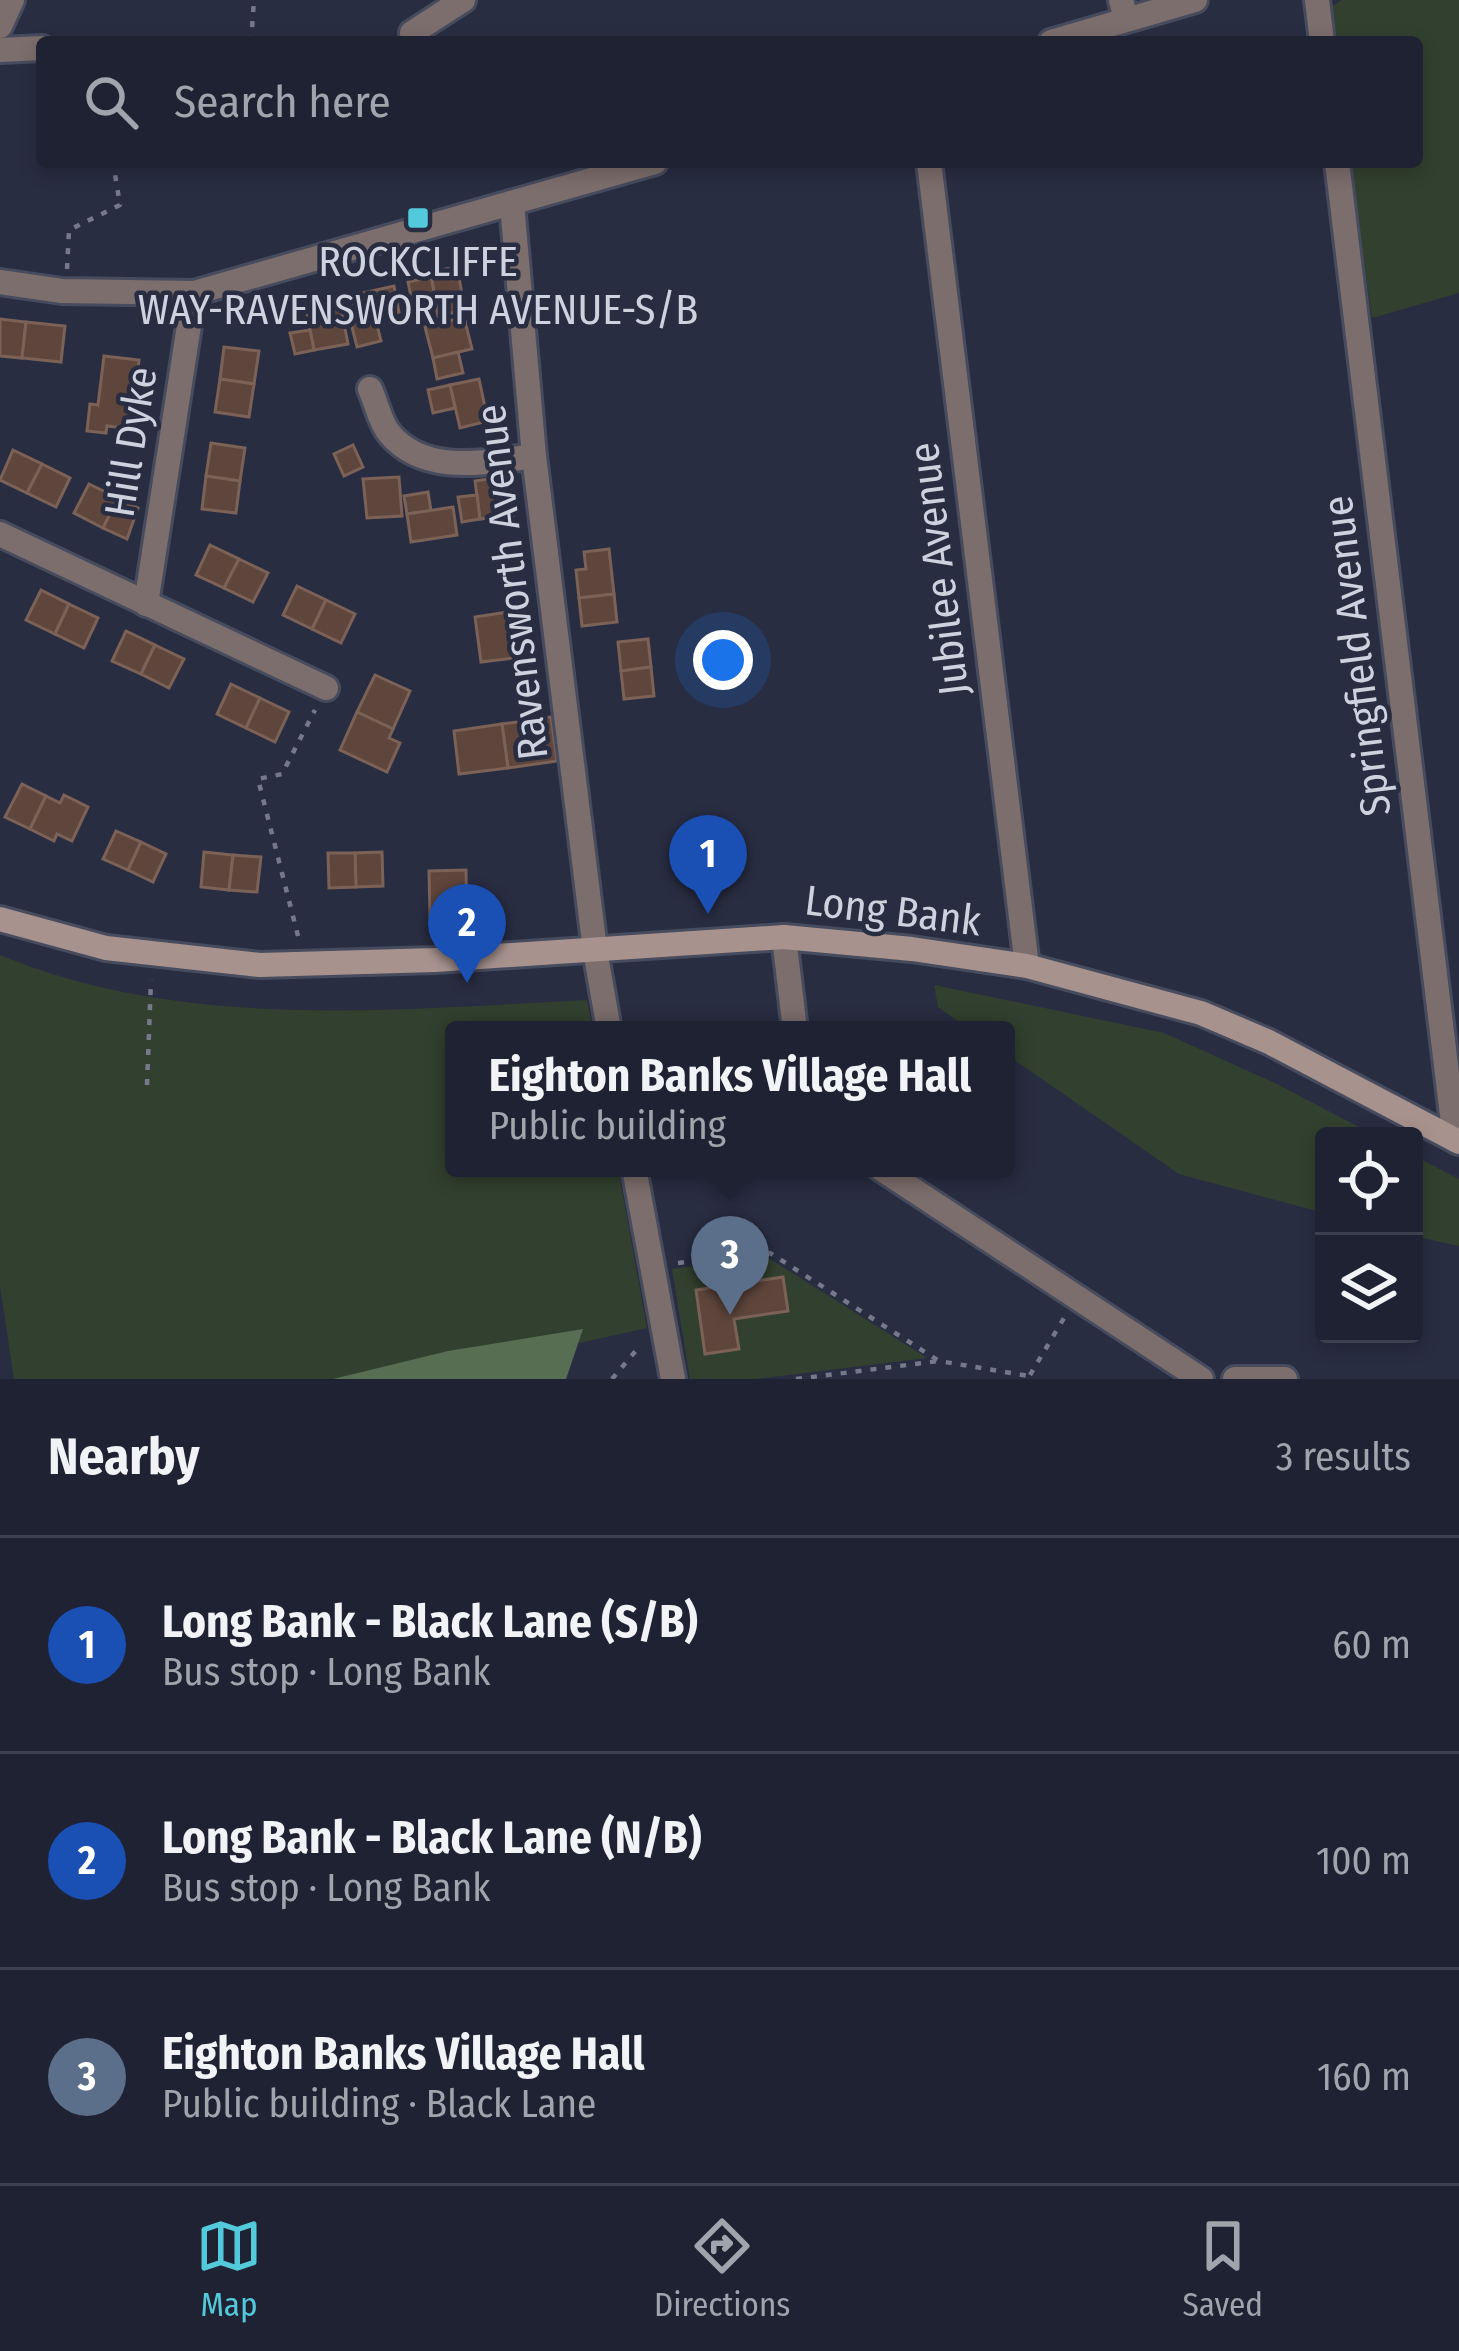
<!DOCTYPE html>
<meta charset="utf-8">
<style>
body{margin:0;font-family:"Fira Sans Condensed",sans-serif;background:#272a3a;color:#f1f3f6}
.controls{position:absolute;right:36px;bottom:36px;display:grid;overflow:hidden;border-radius:12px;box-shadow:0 6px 18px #0003}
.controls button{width:108px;height:108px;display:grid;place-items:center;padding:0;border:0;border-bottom:3px solid #3c3f4d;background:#1f2232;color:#f1f3f6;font:60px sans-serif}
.you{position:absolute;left:723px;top:660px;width:42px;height:42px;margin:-30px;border:9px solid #fff;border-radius:50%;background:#1a73e8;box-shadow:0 0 0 18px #1a73e833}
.badge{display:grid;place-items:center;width:78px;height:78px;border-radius:50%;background:#53cadc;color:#fff;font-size:39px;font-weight:700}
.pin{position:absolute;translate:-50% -99px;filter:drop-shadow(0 3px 6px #0008)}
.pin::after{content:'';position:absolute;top:63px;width:42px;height:36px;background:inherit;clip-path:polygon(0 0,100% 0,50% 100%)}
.popup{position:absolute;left:445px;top:1021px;width:570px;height:156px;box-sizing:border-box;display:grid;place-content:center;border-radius:12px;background:#1f2232;filter:drop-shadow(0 3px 9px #0005);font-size:39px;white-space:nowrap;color:#a1a4ac}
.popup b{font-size:45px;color:#f1f3f6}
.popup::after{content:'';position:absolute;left:50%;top:100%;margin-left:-24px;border:24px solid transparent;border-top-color:#1f2232}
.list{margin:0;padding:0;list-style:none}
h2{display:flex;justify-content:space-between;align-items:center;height:156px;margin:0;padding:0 48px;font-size:51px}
h2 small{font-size:39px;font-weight:400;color:#a1a4ac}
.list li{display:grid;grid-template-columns:78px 1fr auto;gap:36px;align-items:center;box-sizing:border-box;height:216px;padding:0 48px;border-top:3px solid #3c3f4d}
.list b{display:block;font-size:45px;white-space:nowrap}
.list p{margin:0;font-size:39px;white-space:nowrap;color:#a1a4ac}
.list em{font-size:39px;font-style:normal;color:#a1a4ac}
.icon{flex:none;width:66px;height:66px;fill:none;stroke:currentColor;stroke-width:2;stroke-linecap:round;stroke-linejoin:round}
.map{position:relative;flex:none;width:1459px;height:1379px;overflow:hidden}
.search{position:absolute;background:#1f2232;box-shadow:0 6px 18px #0003;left:36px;right:36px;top:36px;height:132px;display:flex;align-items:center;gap:30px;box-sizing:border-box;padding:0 42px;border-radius:12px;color:#a1a4ac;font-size:45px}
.sheet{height:804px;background:#1f2232}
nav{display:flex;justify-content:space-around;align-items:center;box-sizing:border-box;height:168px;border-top:3px solid #3c3f4d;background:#1f2232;font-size:33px;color:#a1a4ac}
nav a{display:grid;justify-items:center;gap:6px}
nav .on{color:#53cadc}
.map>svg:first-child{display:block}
</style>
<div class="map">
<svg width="1459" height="1379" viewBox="0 0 1459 1379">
<rect width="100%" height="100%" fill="#292d42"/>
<g fill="#32412f">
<path d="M1342,0H1459V293L1372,318L1349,162H1417V42H1331L1326,10Z"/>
<path d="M0,955C183,1031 393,1010 587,1000L593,1030H454V1168H618L647,1328L419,1379H14L0,1286Z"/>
<path d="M934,985L1164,1033L1275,1083L1376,1136H1324V1213L1179,1174L1006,1054V1030H971L938,1007Z"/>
<path d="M1414,1156L1459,1179V1246L1414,1236Z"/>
<path d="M767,1257L927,1358L755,1379H690L672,1269Z"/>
</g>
<path fill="#576e53" d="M583,1329L566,1379H333L448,1351Z"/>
<g fill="#5f463c" stroke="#7b6156" stroke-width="3">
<path d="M457,267L465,310L438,316L430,272Z"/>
<path d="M431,277L436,302L413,307L408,282Z"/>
<path d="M394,286L399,312L351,323L345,297Z"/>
<path d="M341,308L348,344L314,350L307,314Z"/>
<path d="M375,317L381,341L357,347L351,323Z"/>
<path d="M464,317L472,349L433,358L425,327Z"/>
<path d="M0,319L26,322L22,358L0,356Z"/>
<path d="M26,322L65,326L61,362L22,358Z"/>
<path d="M310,330L314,350L295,354L290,333Z"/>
<path d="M224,347L259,351L254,384L220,379Z"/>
<path d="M458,352L463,373L437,379L433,358Z"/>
<path d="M104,356L139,360L132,429L107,426L106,433L87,431L90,404L98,405Z"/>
<path d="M220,379L254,384L249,417L215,412Z"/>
<path d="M479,379L488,421L460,428L450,385Z"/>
<path d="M450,385L455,408L433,413L428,390Z"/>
<path d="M211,443L245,448L240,481L206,476Z"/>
<path d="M353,445L363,467L344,476L334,454Z"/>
<path d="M13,450L42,464L27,493L0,480Z"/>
<path d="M42,464L70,478L56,507L27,493Z"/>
<path d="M206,476L240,481L236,513L202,509Z"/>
<path d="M509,476L514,515L480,519L475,481Z"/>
<path d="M399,477L402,516L367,518L363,479Z"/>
<path d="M89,484L118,498L103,528L74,513Z"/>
<path d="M428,492L431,511L407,514L404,496Z"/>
<path d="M477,495L480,519L462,522L458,497Z"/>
<path d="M118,498L138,508L127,539L103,528Z"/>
<path d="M453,507L457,535L411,542L407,514Z"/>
<path d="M210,545L239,559L224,588L196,575Z"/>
<path d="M609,549L614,594L579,598L576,570L586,569L584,552Z"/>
<path d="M239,559L268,573L253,602L224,588Z"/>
<path d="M297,586L326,600L312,629L283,615Z"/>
<path d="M41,590L69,604L55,634L26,620Z"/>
<path d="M614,594L617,622L582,626L579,598Z"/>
<path d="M326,600L355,614L341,643L312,629Z"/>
<path d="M69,604L98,618L84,648L55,634Z"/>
<path d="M508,612L514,658L481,662L475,617Z"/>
<path d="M126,631L155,645L141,674L112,661Z"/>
<path d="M648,639L651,667L621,671L618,642Z"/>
<path d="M155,645L184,659L169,688L141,674Z"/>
<path d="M651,667L654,696L624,699L621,671Z"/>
<path d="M375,675L410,691L393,729L357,712Z"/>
<path d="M231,684L260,698L246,728L217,714Z"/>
<path d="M260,698L289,712L275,742L246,728Z"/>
<path d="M357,712L393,729L389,738L400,743L387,772L340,750Z"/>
<path d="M551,717L557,761L508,768L502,724Z"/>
<path d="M502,724L508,768L459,774L454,731Z"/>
<path d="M22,784L46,796L30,829L5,817Z"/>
<path d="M64,795L88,807L72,841L57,834L54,841L30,829L46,796L60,803Z"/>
<path d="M116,831L141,842L128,870L103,859Z"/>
<path d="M141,842L166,854L153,882L128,870Z"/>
<path d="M204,852L233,855L229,890L201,887Z"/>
<path d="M382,852L383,886L356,887L355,853Z"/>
<path d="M328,853H355L356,887L329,888Z"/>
<path d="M233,855L261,857L257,892L229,890Z"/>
<path d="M466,870L467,918L430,919L429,871Z"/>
<path d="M783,1277L788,1311L734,1319L739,1349L705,1354L696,1290Z"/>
</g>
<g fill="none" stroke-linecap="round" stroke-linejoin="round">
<defs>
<g id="minor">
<path d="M1121,0L1126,19"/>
<path d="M1317,0L1322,42"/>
<path d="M0,26L12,0"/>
<path d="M412,33L463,0"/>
<path d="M0,50L42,48"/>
<path d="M929,162L1027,966"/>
<path d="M1337,162L1455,1140"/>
<path d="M512,204L534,456L595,950L609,1030"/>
<path d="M370,389C376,402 380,422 389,433C424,476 486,462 534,456"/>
<path d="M0,534L326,688"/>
<path d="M146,604L194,293"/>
<path d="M784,937L795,1030"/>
<path d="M634,1168L673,1379"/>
<path d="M880,1168L1201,1379"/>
<path d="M1235,1379H1285"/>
</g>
<g id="tertiary">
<path d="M1051,42L1195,0"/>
<path d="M0,282L62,291L194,293L655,162"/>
</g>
<path id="secondary" d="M0,919L106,948L260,965L435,960L784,937L912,949L1027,966L1201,1013L1269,1042L1459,1142"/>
</defs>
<use href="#minor" stroke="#474b5e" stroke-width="30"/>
<use href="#tertiary" stroke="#474b5e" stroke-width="30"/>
<use href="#secondary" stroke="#474b5e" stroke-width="30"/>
<g stroke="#75798a" stroke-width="4.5" stroke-dasharray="6 9" stroke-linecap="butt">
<path d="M251,42L254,0"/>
<path d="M67,269L69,230L120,205L113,162"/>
<path d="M298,936L258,779L282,774L315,710"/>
<path d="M147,1085L151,980"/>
<path d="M678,1263L770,1253L939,1361L1029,1376"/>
<path d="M1030,1375L1064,1318"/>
<path d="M612,1379L639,1347"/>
<path d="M796,1379L939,1361"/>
</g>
<use href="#minor" stroke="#7c6e6c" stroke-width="24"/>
<use href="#tertiary" stroke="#7c6e6c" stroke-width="24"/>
<use href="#secondary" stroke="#a7928e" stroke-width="24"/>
</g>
<rect fill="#53cadc" stroke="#292d42" stroke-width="4.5" x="406" y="206" width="24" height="24" rx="6"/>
<g text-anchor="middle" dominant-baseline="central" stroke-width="9" stroke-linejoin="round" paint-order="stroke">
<g font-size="42" fill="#ced2df" stroke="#292d42">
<text x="418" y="262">ROCKCLIFFE<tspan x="418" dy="48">WAY-RAVENSWORTH AVENUE-S/B</tspan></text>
</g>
<g font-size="42" fill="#ced2df" stroke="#292d42">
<text transform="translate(131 442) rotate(-81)">Hill Dyke</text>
<text transform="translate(939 569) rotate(-97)">Jubilee Avenue</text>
<text transform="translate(512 582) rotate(-97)">Ravensworth Avenue</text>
<text transform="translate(1357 656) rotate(-97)">Springfield Avenue</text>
<text transform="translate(893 911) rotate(7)">Long Bank</text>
</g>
</g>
</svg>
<div class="controls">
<button><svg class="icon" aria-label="locate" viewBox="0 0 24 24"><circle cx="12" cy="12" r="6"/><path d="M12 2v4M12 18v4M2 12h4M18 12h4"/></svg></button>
<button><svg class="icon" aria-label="layers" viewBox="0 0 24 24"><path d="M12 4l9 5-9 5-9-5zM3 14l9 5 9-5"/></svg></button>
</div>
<div class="you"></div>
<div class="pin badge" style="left:708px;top:914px;background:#1a4fb4">1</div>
<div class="pin badge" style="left:467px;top:983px;background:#1a4fb4">2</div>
<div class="pin badge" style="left:730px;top:1315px;background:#5c6f8a">3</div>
<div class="popup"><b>Eighton Banks Village Hall</b>Public building</div>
<div class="search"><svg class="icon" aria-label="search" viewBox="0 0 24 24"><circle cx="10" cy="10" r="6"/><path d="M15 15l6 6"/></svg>Search here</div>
</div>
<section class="sheet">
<h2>Nearby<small>3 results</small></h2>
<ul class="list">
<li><span class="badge" style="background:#1a4fb4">1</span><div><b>Long Bank - Black Lane (S/B)</b><p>Bus stop · Long Bank</p></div><em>60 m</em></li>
<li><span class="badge" style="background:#1a4fb4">2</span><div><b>Long Bank - Black Lane (N/B)</b><p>Bus stop · Long Bank</p></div><em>100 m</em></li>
<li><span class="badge" style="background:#5c6f8a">3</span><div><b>Eighton Banks Village Hall</b><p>Public building · Black Lane</p></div><em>160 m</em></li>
</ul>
</section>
<nav>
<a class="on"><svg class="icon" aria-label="map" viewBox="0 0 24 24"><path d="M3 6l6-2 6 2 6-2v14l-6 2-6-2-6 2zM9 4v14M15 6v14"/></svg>Map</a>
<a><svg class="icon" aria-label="directions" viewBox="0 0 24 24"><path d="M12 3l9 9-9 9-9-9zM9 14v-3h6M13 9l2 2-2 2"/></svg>Directions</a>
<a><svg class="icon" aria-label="saved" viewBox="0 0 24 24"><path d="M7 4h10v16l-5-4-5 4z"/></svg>Saved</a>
</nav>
